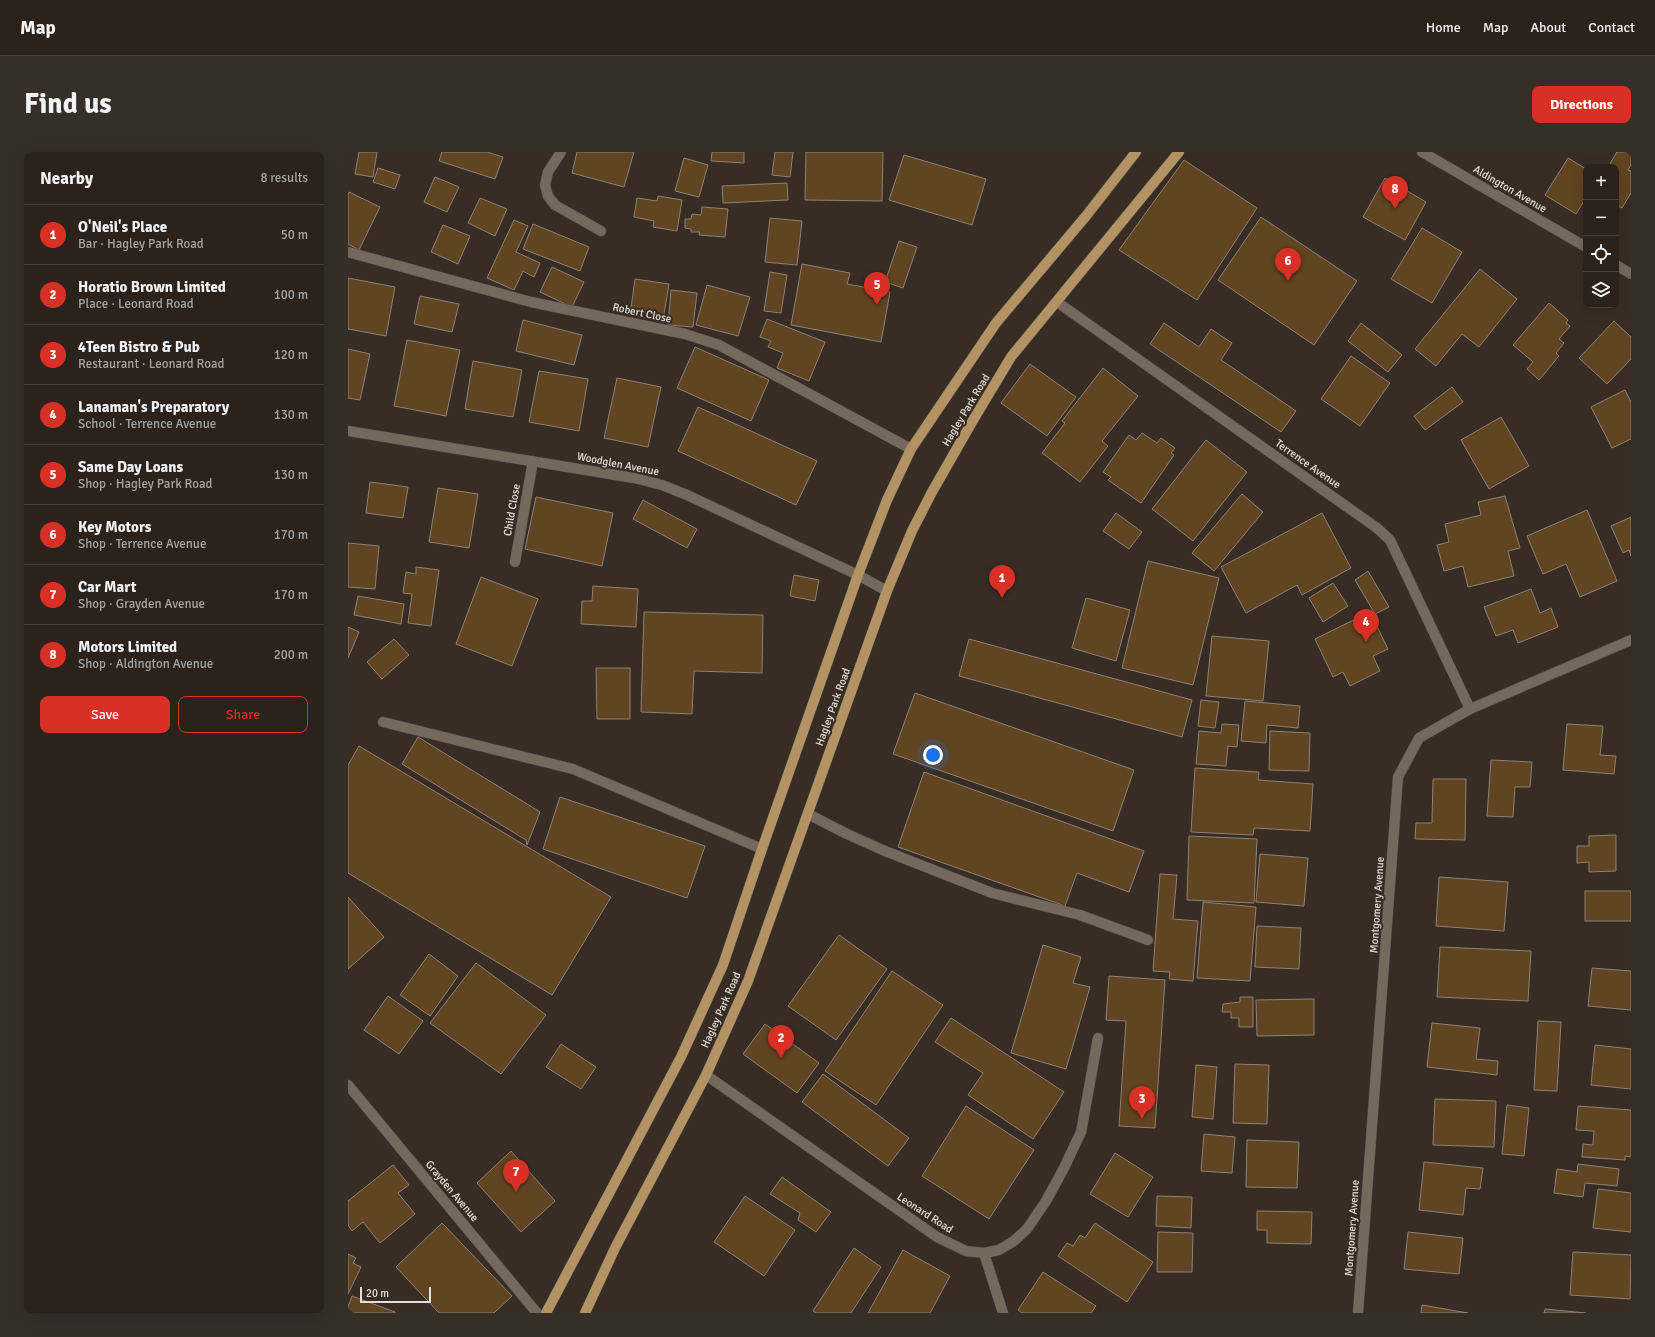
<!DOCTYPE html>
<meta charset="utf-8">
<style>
body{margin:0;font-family:Signika,sans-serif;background:#362f28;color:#f1f3f6}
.controls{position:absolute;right:12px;top:12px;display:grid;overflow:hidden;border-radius:8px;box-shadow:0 4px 16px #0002}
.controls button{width:36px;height:36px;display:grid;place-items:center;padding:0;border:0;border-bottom:1px solid #463f3a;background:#2a221b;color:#f1f3f6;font:20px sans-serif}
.scale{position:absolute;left:12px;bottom:10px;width:71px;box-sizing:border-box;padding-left:4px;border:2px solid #e5ded8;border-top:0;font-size:11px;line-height:14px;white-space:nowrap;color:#e5ded8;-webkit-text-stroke:3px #382d24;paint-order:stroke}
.you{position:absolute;left:585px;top:603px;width:14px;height:14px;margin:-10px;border:3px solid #fff;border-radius:50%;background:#1a73e8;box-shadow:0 0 0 6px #1a73e833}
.badge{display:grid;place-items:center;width:26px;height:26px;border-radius:50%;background:#d93025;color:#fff;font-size:13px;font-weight:700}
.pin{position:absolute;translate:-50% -33px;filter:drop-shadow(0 1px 2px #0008)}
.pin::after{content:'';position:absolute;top:21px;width:14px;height:12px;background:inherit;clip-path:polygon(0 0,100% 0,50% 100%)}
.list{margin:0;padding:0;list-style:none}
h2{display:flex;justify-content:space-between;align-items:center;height:52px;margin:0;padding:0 16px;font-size:17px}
h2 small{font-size:13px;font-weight:400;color:#a5a4a3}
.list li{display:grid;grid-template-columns:26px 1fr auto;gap:12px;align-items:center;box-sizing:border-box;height:60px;padding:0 16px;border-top:1px solid #463f3a}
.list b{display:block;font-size:15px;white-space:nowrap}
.list p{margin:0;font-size:13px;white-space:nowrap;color:#a5a4a3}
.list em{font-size:13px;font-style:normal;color:#a5a4a3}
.actions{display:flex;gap:8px;padding:12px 16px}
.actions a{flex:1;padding:9px 0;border:1px solid #d93025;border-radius:8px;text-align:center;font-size:14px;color:#d93025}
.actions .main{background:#d93025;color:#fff}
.icon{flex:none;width:22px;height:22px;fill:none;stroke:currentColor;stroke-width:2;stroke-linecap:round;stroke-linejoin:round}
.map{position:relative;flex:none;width:1283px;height:1161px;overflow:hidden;border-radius:8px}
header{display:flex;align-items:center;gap:24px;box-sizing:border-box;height:56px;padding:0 20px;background:#2a221b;border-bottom:1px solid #463f3a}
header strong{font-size:19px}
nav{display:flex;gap:22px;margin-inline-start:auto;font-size:14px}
.intro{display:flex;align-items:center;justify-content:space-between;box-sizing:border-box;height:96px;padding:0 24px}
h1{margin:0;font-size:28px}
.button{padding:10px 18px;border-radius:8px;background:#d93025;color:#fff;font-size:14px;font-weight:700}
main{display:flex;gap:24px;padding:0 24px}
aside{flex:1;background:#2a221b;border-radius:8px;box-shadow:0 4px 16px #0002}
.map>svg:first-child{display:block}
</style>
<header>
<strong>Map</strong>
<nav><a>Home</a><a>Map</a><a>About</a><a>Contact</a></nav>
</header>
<div class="intro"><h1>Find us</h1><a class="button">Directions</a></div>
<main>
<aside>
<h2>Nearby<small>8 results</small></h2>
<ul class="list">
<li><span class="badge">1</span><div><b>O'Neil's Place</b><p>Bar · Hagley Park Road</p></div><em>50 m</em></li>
<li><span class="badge">2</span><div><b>Horatio Brown Limited</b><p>Place · Leonard Road</p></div><em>100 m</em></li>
<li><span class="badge">3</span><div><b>4Teen Bistro &amp; Pub</b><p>Restaurant · Leonard Road</p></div><em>120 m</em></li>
<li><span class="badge">4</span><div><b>Lanaman's Preparatory</b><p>School · Terrence Avenue</p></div><em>130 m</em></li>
<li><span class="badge">5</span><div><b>Same Day Loans</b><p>Shop · Hagley Park Road</p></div><em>130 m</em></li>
<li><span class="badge">6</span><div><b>Key Motors</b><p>Shop · Terrence Avenue</p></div><em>170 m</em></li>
<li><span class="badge">7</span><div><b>Car Mart</b><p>Shop · Grayden Avenue</p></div><em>170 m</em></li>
<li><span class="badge">8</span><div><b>Motors Limited</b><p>Shop · Aldington Avenue</p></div><em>200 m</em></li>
</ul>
<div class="actions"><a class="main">Save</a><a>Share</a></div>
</aside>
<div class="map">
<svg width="1283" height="1161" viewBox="0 0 1283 1161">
<rect width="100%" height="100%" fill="#382d24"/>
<g fill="#614421" stroke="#8d8276">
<path d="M11,0H29L25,25L7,22Z"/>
<path d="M94,0H139L155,5L147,27L91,9Z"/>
<path d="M229,0H286L276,35L224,21Z"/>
<path d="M364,0H396V11L363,9Z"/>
<path d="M427,0H445L442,25L424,23Z"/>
<path d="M458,0H535L534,49L457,48Z"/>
<path d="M1269,0H1283V13L1280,18L1283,19V41L1274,56L1268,53V15H1260Z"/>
<path d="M556,3L638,27L624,73L541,48Z"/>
<path d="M336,6L360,13L351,45L327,39Z"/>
<path d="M1220,6L1238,17V46L1228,62L1197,43Z"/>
<path d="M836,8L909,56L849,148L771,98Z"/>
<path d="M30,16L52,23L47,37L25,30Z"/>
<path d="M87,25L111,35L99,60L76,50Z"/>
<path d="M1037,26L1078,50L1057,88L1015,65Z"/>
<path d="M439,31L440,48L375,51L374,34Z"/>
<path d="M1,40L32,55L11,98L0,92V43Z"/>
<path d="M310,44L334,48L329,79L305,75L306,69L286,65L289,46L309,49Z"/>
<path d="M132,46L159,57L147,84L120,71Z"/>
<path d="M354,55L380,57L377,85L351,83L352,80H343V77L337,76V67H343L344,62L353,63Z"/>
<path d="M913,65L1009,129L966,193L870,128Z"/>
<path d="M422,66L454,69L449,113L417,110Z"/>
<path d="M166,68L180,74L168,100L192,111L186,125L175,119L166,138L139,126Z"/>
<path d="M185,72L241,95L232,119L175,97Z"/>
<path d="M95,73L122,84L110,112L83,100Z"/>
<path d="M1074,76L1114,100L1084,151L1043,127Z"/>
<path d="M551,89L569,95L555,136L537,130Z"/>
<path d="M454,112L502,121L499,132L542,140L533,190L443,173Z"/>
<path d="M204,115L236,130L224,155L192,140Z"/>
<path d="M1132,117L1169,147L1131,195L1114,182L1088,214L1067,197Z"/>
<path d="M422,120L439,123L433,161L416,159Z"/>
<path d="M0,126L47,135L38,184L0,177Z"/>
<path d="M287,127L321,132L315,168L282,163Z"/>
<path d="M359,133L402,145L390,184L348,173Z"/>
<path d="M323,138L349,141L345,175L320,173Z"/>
<path d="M72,144L111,152L104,180L66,172Z"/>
<path d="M1201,151L1220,168L1218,171L1222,174L1211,187L1216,191L1208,201L1211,204L1191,228L1179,217L1185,210L1165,193Z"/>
<path d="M419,167L477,190L461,229L429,216L435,201L420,195L423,189L412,185Z"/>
<path d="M175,168L234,183L226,213L168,199Z"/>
<path d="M1266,169L1283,185V207L1259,232L1231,206Z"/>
<path d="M816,171L851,195L863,177L884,191L873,208L948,259L933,280L802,192Z"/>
<path d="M1013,171L1054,203L1040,220L1000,189Z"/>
<path d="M59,188L112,198L98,264L46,254Z"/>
<path d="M347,195L421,228L403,269L329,236Z"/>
<path d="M0,197L22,202L12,248L0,246Z"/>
<path d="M1003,204L1042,231L1012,274L973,247Z"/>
<path d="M125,209L174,218L165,265L117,257Z"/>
<path d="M682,212L728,245L699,284L653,251Z"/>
<path d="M755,216L790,244L754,289L760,294L732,330L694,301L717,271L714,269Z"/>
<path d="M191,219L240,227L231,279L181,270Z"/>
<path d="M269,226L313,235L300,295L256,286Z"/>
<path d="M1104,235L1115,250L1077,278L1066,264Z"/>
<path d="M1277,238L1283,250V287L1264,296L1243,255Z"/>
<path d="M350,255L469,309L448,353L330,299Z"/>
<path d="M1153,265L1181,314L1141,337L1113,288Z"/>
<path d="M794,281L809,291L813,286L827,296L823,301L826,303L793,351L760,328L763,325L755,320L781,283L788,288Z"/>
<path d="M858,288L899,320L845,389L804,357Z"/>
<path d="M22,330L60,335L55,366L18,361Z"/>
<path d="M90,336L130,342L121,396L81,390Z"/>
<path d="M894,342L915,360L866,419L844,401Z"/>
<path d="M1157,344L1172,396L1160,399L1166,424L1120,435L1115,414L1096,419L1089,393L1101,390L1097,372L1133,363L1130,350Z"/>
<path d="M188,345L265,361L254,414L177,397Z"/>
<path d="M295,348L349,377L339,396L285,367Z"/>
<path d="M1239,358L1269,429L1232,445L1218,412L1195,422L1179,384Z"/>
<path d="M768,361L794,380L781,397L755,379Z"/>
<path d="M974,361L1003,416L954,443L949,433L898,461L873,415Z"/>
<path d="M1283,365V404L1281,398L1275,401L1263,374Z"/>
<path d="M0,391L31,394L27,437L0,435Z"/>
<path d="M800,409L871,426L845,533L774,516Z"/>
<path d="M68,415L91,418L83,474L60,471L64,442L55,441L58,420L68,422Z"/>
<path d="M1020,419L1041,455L1027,462L1007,428Z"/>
<path d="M446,423L471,428L467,449L442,444Z"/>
<path d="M133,425L190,447L164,514L108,492Z"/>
<path d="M985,431L1000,454L975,470L961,446Z"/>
<path d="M245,434L290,437L288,475L233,472L234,449H244Z"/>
<path d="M1183,437L1192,461L1203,456L1210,475L1170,491L1165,478L1148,484L1136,455Z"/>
<path d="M10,444L56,452L53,472L6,463Z"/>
<path d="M738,446L782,458L768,509L724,496Z"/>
<path d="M296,460L415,463L414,521L346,519L344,562L293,560Z"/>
<path d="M1022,460L1040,497L1025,504L1032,519L1002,534L995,520L985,525L967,487Z"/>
<path d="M0,475L11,480L0,506Z"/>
<path d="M864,484L921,489L915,549L858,544Z"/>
<path d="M46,487L61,503L34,527L19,510Z"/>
<path d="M621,487L844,548L834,585L611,524Z"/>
<path d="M248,516H282V567H249Z"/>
<path d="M567,541L786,618L765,679L545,602Z"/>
<path d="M853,548L871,550L867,576L850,574Z"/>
<path d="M897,549L952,554L950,576L919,573L918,591L893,589Z"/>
<path d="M874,572L891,573L889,595L880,594L878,614L848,612L851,579L873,581Z"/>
<path d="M1219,572L1255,574L1252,603L1268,604L1266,622L1215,618Z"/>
<path d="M922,579L962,581L961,619L921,618Z"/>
<path d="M70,585L192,660L179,693L178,688L54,612Z"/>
<path d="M11,594L263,745L204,843L0,721V613Z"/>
<path d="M1143,608L1184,610L1182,635H1167L1165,665L1139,664Z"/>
<path d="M847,616L911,620L910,628L965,632L962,679L906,676L905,683L843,680Z"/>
<path d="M576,620L796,699L781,740L729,721L717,754L550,695Z"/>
<path d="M1085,627H1118L1117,688L1067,687L1068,671H1084Z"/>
<path d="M212,645L357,694L339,746L195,697Z"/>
<path d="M1268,683V719L1241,720V710L1229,711V694H1241V684Z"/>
<path d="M841,684L909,687L906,751L839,748Z"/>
<path d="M912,702L960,706L956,754L908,750Z"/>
<path d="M812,722L829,723L825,767L850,769L845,829L821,827L822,820L805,819Z"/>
<path d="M1091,725L1160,730L1156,779L1088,774Z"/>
<rect x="1237" y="739" width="46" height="30"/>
<path d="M0,745L36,785L0,817Z"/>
<path d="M855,750L908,755L902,829L849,826Z"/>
<path d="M909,774L953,776L951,817L907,815Z"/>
<path d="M491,783L539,817L488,888L440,854Z"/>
<path d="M695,793L733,805L725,831L742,835L718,917L663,901Z"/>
<path d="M1092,795L1183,799L1180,849L1089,845Z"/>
<path d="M81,802L110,824L82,864L52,843Z"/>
<path d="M128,811L198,863L153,922L82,871Z"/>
<path d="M1244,816L1283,819V858L1240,854Z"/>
<path d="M544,819L595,853L528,953L477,919Z"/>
<path d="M761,824L817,828L807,976L771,974L778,869L758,868Z"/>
<path d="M40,844L75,869L51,902L16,878Z"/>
<path d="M892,845H905V875H891V866H883V860H874L875,852L892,850Z"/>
<path d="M966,847V883L909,884L908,848Z"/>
<path d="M603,866L716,940L685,987L620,943L635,921L587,890Z"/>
<path d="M1190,869L1213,870L1209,939L1186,938Z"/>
<path d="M1084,871L1132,876L1128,907L1150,909L1149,923L1079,915Z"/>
<path d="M417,872L471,911L449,941L395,902Z"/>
<path d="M213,892L248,915L233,937L198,915Z"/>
<path d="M1247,893L1283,897V937L1243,933Z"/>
<path d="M887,912L921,913L919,972L885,971Z"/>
<path d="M848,913L869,915L865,967L844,965Z"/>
<path d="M475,922L561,986L540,1014L454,950Z"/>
<path d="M1087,947L1148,949L1146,995L1085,993Z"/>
<path d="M1159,953L1181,956L1176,1004L1154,1002Z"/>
<path d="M618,954L686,998L641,1067L574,1024Z"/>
<path d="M1230,954L1283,958V1005L1277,1004V1008L1234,1005L1235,992L1245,993L1246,979L1228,978Z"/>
<path d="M856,982L887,985L884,1021L853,1019Z"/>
<path d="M899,988L951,990L949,1036L898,1035Z"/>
<path d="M163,999L207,1049L173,1080L129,1031Z"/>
<path d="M767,1001L805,1025L780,1065L742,1042Z"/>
<path d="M1076,1010L1135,1016L1132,1037L1118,1036L1115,1063L1071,1058Z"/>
<path d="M1230,1012L1271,1017L1269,1034L1237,1031L1235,1045L1206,1041L1209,1017L1229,1020Z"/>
<path d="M45,1013L61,1033L50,1041L67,1062L32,1091L15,1070L4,1079L0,1073V1049Z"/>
<path d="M434,1025L483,1060L468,1080L450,1068L452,1061L422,1042Z"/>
<path d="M1250,1037L1283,1041V1080L1245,1076Z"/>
<path d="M397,1044L447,1078L416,1124L366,1090Z"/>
<path d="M809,1044L844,1045L843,1076L808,1074Z"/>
<path d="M909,1059L964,1060L963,1092L919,1091V1078H909Z"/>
<path d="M94,1071L164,1144L146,1161H91L48,1115Z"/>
<path d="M747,1071L805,1110L779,1150L710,1104L719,1091L725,1094L732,1083L737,1086Z"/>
<path d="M810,1080L845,1081L844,1120H809Z"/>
<path d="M1060,1080L1115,1086L1111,1122L1056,1117Z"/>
<path d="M506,1096L533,1115L503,1161H468L465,1159Z"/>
<path d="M555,1098L602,1124L582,1161H520Z"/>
<path d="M1225,1100L1283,1103L1282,1147L1222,1143Z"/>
<path d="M0,1102L8,1106L5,1111L13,1115L0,1142Z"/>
<path d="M695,1120L748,1154L743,1161H674L670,1158Z"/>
<path d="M4,1144L47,1160V1161H0V1155Z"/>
<path d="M1074,1153L1120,1161H1073Z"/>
<path d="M1197,1157L1238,1161H1196Z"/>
</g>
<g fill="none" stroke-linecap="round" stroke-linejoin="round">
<defs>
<g id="minor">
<path d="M213,0L200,20L197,33L200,44L207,53L253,79"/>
<path d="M1074,0L1238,95"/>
<path d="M0,100L183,150L337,182L371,193L563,297"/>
<path d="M1268,113L1283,122"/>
<path d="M709,150L1029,376L1042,388L1122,557"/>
<path d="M0,279L286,326L314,333L339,343L510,423L539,439"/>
<path d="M167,410L185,309"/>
<path d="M35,570L225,617L414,697"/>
<path d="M460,662L499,682L537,699L644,741L732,763L800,788"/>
<path d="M358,923L589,1085L618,1099L636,1101L651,1098L666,1089L679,1077L698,1049L716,1016L733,980L750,886"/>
<path d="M0,933L189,1161"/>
<path d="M636,1101L655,1161"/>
<path d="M1010,1161L1050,625L1071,586L1122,557L1283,488"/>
</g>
<g id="major">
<path d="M198,1161L333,905L375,813L414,697L510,423L539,348L563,297L648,171L738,64L788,0"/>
<path d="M237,1161L267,1096L358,923L400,829L539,439L564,379L584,340L624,270L663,205L831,0"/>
</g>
</defs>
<use href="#minor" stroke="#524a42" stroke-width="11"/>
<use href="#major" stroke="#524a42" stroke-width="11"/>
<use href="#minor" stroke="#75695e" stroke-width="10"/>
<use href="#major" stroke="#b39264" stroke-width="10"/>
</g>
<g text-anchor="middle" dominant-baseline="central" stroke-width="4" stroke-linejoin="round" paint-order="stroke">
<g font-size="11" fill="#e5ded8" stroke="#382d24">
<text transform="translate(1162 37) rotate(30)">Aldington Avenue</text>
<text transform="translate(294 161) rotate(12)">Robert Close</text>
<text transform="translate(618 258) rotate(-59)">Hagley Park Road</text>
<text transform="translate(270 312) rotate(11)">Woodglen Avenue</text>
<text transform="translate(960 312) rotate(35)">Terrence Avenue</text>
<text transform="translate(164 358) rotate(-80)">Child Close</text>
<text transform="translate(485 555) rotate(-70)">Hagley Park Road</text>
<text transform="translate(1029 753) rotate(-86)">Montgomery Avenue</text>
<text transform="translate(373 858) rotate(-66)">Hagley Park Road</text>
<text transform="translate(104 1039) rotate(50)">Grayden Avenue</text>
<text transform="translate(577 1061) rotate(33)">Leonard Road</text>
<text transform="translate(1004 1076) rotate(-86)">Montgomery Avenue</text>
</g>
</g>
</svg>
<div class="controls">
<button>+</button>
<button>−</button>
<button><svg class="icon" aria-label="locate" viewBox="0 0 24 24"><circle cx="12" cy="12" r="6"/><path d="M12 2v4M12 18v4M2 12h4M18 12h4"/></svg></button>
<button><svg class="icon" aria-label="layers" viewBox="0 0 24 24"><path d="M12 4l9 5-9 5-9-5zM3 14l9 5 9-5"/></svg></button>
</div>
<div class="scale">20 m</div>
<div class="you"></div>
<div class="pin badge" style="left:654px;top:446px">1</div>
<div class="pin badge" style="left:433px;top:906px">2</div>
<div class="pin badge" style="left:794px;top:967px">3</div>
<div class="pin badge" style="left:1018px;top:490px">4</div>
<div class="pin badge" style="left:529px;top:153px">5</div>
<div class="pin badge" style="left:940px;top:129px">6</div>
<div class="pin badge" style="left:168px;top:1040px">7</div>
<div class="pin badge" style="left:1047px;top:57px">8</div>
</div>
</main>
